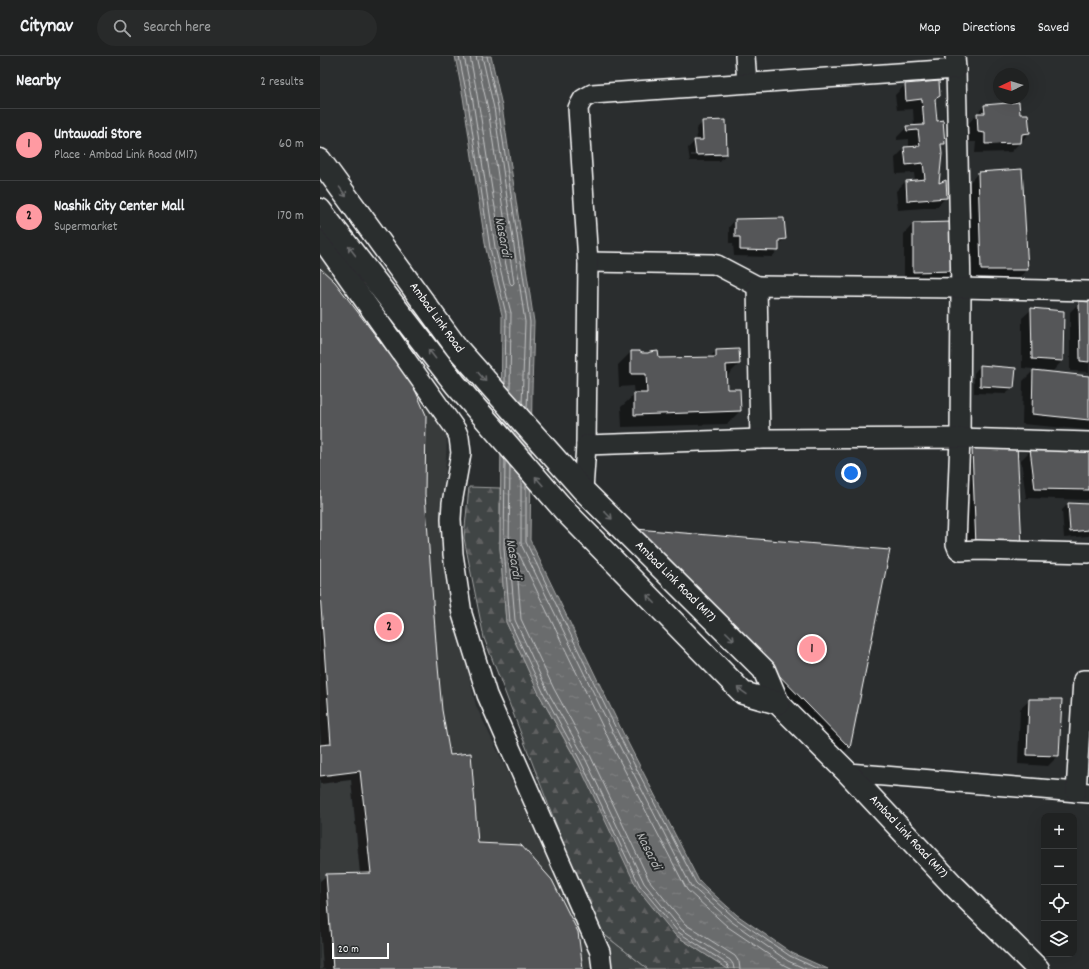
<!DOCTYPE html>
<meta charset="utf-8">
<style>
body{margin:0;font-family:Dekko,sans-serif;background:#282a2a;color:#f1f3f6}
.controls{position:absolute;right:12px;bottom:12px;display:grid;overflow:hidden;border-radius:8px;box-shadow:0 4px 16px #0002}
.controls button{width:36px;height:36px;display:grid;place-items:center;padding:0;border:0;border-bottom:1px solid #3d3f40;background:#202222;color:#f1f3f6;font:20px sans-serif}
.compass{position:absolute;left:673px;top:12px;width:36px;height:36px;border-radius:50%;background:#202222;box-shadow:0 4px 16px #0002;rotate:266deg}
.scale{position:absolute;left:12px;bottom:10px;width:57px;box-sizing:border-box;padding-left:4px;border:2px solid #fff;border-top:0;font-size:11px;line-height:14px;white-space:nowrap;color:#fff;-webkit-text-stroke:3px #2a2d2e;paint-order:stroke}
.you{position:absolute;left:531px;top:417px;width:14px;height:14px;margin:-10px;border:3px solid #fff;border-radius:50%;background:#1a73e8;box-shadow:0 0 0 6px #1a73e833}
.badge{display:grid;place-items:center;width:26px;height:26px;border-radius:50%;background:#ff9aa2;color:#111;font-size:13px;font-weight:700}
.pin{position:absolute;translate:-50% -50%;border:2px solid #fff;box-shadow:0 1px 4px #0006}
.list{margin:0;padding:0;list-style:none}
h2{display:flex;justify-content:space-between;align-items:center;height:52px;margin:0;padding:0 16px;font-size:17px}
h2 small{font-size:13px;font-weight:400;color:#a2a4a5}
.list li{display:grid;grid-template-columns:26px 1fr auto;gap:12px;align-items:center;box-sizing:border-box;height:72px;padding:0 16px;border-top:1px solid #3d3f40}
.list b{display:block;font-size:15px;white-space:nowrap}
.list p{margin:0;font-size:13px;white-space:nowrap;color:#a2a4a5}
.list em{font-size:13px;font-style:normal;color:#a2a4a5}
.icon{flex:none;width:22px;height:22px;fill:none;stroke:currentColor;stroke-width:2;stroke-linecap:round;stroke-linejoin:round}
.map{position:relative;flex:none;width:769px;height:913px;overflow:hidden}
header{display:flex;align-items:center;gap:24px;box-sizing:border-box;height:56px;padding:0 20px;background:#202222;border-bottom:1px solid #3d3f40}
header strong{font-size:19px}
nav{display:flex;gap:22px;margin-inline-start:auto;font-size:14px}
.search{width:280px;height:36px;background:#282a2a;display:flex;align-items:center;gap:10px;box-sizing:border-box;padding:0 14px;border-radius:22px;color:#a2a4a5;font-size:15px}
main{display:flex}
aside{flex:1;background:#202222}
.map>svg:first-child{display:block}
</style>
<header>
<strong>Citynav</strong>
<div class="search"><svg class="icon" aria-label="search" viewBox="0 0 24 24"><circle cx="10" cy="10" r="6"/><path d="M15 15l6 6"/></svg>Search here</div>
<nav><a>Map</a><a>Directions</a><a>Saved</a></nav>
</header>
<main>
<aside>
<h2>Nearby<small>2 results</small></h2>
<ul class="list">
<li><span class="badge">1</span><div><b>Untawadi Store</b><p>Place · Ambad Link Road (M17)</p></div><em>60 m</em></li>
<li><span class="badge">2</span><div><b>Nashik City Center Mall</b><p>Supermarket</p></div><em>170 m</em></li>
</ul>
</aside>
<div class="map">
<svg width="769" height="913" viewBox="0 0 769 913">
<defs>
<pattern id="forest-firs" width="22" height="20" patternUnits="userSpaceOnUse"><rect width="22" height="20" fill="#414445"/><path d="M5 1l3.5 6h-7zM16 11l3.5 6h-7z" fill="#5e6061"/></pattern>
<pattern id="water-ripples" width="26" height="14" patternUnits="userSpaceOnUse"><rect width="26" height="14" fill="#6a6c6d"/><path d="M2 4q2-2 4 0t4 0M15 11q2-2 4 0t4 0" fill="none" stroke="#808283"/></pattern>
</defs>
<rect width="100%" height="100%" fill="#2a2d2e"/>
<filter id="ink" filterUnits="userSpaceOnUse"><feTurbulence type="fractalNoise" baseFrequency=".025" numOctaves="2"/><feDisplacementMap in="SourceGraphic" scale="8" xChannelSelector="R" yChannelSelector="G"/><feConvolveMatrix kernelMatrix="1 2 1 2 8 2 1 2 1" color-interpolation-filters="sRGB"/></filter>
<g filter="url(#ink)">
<path fill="#373a3b" d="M0,200L128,362L121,492L156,650L272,892L274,913H0Z"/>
<path fill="#414445" stroke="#a0a2a2" d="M276,872L328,913H288Z"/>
<path fill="url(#forest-firs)" stroke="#a0a2a2" d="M149,431L180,432V492L186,566L220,640L355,879L408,913H328L276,872L164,582L144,482Z"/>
<path fill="url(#water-ripples)" stroke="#a6a7a7" d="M135,0H171L182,50L214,266L212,334L210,484L306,683L379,825L417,859L472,897L508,913H408L355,879L317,832L257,705L220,640L186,566L180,492L182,259L166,193L143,41Z"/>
<g fill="#0007" fill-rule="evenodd">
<path d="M585,29L619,39L614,44L616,66L624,87L621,91L618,128L626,141L617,151L578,154L576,135L586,125H595L594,117L576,118L575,102L585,92H589V83L577,84V81L587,71L594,70L593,53L577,54L575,39Z"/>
<path d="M664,50L699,59L709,77L691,96L655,97L656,86H648V68Z"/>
<path d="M405,65L406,98L400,105H370L368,92L375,85H377L376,73L383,66ZM371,98H401V100H371Z"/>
<path d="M658,117L707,214L697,223L652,224L649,127Z"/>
<path d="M415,164L464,183L458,189V194L452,201L414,200L413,187H409V171Z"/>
<path d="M593,168L633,215L623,224L584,225V178Z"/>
<path d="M0,214L104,438L121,654L130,700L157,788L262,913H3L0,869V825L7,819L40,818L31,724L0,728V690H1L0,674Z"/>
<path d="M760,246L769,247V316L750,315V256Z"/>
<path d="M712,253L742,305L733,315L702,312V262Z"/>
<path d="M396,295L419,308L406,321V334L420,355L407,368L302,371L301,351L314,339L313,330L299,331L298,309L311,296L322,298L338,303L389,302Z"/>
<path d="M660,310L693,331L686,338L654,337V317Z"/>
<path d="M713,315L769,321V374L702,368L703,325Z"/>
<path d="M653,393L701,490L647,500L643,403Z"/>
<path d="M711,394L769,397V442L767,444L706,442L701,404Z"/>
<path d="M748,448L769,449V480L744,482L742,454Z"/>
<path d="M317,474L569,495L529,691L519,701Z"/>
<path d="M769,641V712H767Z"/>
<path d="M710,644L738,700L728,710L698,708L700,653Z"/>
</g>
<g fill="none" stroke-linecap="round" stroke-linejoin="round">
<g stroke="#c3c4c5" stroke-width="1">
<path d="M139,0L147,40L170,192L186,258L185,328"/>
<path d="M144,0L152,39L175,191L191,257L190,334"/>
<path d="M150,0C165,75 172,152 190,227L192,229L194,227L168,53L156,0"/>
<path d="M162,0L174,52L205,266L202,348"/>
<path d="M167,0L178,51L210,266L207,353"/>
<path d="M185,404L184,492L190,566L224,638L260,704L320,830L358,876L407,908L409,913"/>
<path d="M190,409L189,492L195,564L228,636L265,702L324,827L361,873L410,904L413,908L414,913"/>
<path d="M201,423V488L298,687L371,830L412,866L468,905L486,913"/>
<path d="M206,429V486L302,685L376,827L415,862L470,900L498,913"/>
<path d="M420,913L419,906L415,900L365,868L329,824L270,699L234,633L201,563L196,499L197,497L199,498L292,690L367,834L408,871L464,909L472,913"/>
</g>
</g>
<g fill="#555758" stroke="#fff">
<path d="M619,25L620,40L615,43L617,65L623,64L625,88H621L622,98L619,127L626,124L627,142L587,145L586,125L605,123L603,107L586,109L584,91L600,90L598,74L587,75L586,70L604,69L602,43L586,45L585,28Z"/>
<path d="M699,46L700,58H708L710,77L702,78L701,87L665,88V77L658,76L657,57H665L664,49Z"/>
<path d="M406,64L407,98L376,99L374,84H383L382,65Z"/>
<path d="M702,113L708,214H661L658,116Z"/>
<path d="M464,162L466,183L459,184V195L420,194V181H415V163Z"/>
<path d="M632,166L634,215L593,216V167Z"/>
<path d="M0,212L15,226L93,329L106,359L105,438L117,600L122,654L130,699L151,697L158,787L201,789L232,824L258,876L263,913H13L6,818L51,817L40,715L0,720V689L11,688L0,537Z"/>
<path d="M759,245L769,246V306L760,305Z"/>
<path d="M711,252L744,255L743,305L712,303Z"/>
<path d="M419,293L420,308L406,309L407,333H420L421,355L314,359V337H327L326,318H311V295H319L322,297H328L330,296L338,295L339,302L396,301V294Z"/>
<path d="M660,309L696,312L694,332L660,330Z"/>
<path d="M713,314L769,320V364L712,358Z"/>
<path d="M697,389L702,490H656L652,392Z"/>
<path d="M710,393L769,396V434L715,433Z"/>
<path d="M748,447L769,448V474L750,476Z"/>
<path d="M316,473L570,494L530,692Z"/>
<path d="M709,643H742L739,700L707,699Z"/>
</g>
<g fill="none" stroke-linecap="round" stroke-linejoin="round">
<defs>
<g id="minor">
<path d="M425,0L427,27"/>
<path d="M636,13L641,232L640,382L636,488L638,493L641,495L658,494L769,497"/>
<path d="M0,182L136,374L139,381L141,397L132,447L131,463L133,498L142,558L167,639L280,896L282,913"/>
<path d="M268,206L392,208L397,209L437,230"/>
<path d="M440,383L437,230L641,232L769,235"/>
<path d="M266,389L268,206L258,52L263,43L272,38L636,13L635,0"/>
<path d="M263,434L266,389L440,383L640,382L769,386"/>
<path d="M528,717L769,737"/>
<path d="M756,736L763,624H769"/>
</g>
<g id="secondary">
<path d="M0,104L137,292L263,434L444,614L458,647L528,717L632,828L718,913"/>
<path d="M0,154L136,329L245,455L423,637L458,647"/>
</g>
</defs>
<use href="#minor" stroke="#fff" stroke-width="22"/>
<use href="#secondary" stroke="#fff" stroke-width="25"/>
<use href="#minor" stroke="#2a2d2e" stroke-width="19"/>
<use href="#secondary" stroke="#2a2d2e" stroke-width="22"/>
</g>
<defs><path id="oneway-shaft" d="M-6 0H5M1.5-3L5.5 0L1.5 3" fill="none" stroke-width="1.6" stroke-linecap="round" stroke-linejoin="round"/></defs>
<g stroke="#6a6c6d">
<use href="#oneway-shaft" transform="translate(23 136) rotate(54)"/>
<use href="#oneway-shaft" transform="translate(32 195) rotate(-128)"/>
<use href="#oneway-shaft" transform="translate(112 298) rotate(-128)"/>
<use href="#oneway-shaft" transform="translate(162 321) rotate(49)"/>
<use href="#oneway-shaft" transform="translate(219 425) rotate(-131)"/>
<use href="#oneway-shaft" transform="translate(288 459) rotate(45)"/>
<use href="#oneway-shaft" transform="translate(331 543) rotate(-134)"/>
<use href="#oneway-shaft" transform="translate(410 580) rotate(45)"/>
<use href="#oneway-shaft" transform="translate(422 635) rotate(-145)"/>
</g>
</g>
<g text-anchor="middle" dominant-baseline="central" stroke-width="4" stroke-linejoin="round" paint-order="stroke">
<g font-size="13" fill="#fff" stroke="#2a2d2e">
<text transform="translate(116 262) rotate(54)">Ambad Link Road</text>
<text transform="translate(355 526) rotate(45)">Ambad Link Road (M17)</text>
<text transform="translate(588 781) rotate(47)">Ambad Link Road (M17)</text>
</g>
<g font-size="14" font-style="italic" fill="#b4b6b6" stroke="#2a2d2e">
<text transform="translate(182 181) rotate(79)">Nasardi</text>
<text transform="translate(193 503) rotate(80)">Nasardi</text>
<text transform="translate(328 795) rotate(63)">Nasardi</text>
</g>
</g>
</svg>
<div class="controls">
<button>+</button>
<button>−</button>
<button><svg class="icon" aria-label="locate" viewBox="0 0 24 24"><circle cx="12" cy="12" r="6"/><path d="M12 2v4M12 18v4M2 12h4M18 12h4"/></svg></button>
<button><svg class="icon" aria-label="layers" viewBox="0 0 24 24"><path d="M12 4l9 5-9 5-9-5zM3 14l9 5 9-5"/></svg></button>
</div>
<svg class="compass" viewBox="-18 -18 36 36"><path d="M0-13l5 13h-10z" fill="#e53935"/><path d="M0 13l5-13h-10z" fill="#a2a4a5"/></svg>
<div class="scale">20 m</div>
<div class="you"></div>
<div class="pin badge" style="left:492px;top:593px">1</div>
<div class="pin badge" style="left:69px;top:571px">2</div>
</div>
</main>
